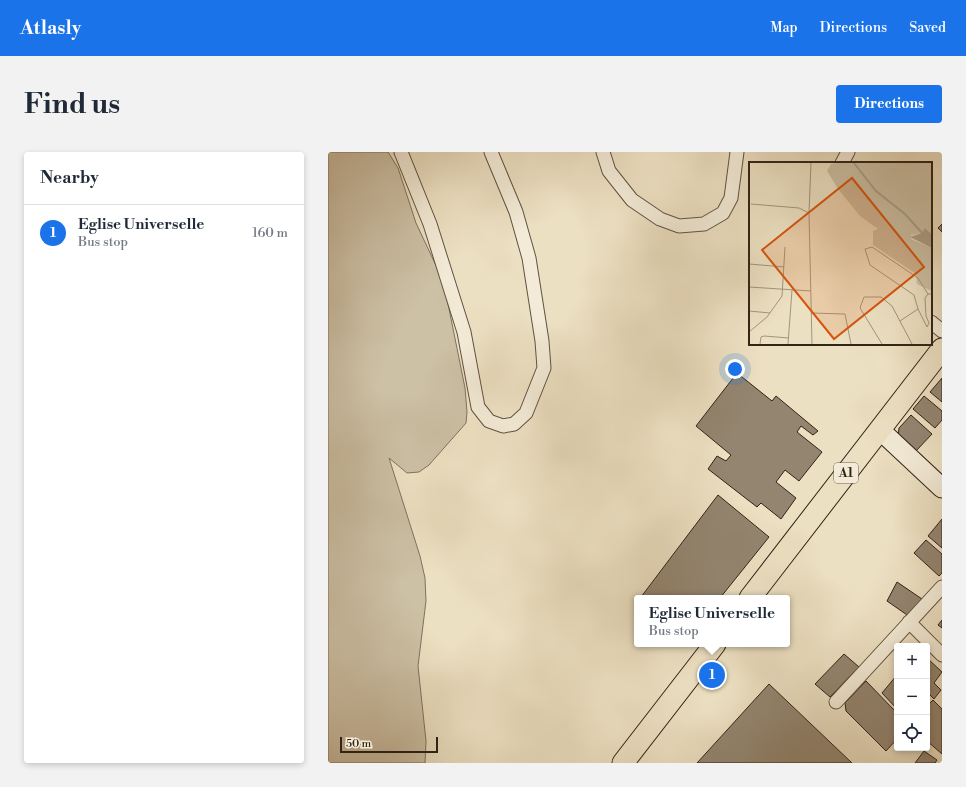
<!DOCTYPE html>
<meta charset="utf-8">
<style>
body{margin:0;font-family:"Libre Bodoni",serif;background:#f2f2f3;color:#1f2937}
.controls{position:absolute;right:12px;bottom:12px;display:grid;overflow:hidden;border-radius:4px;box-shadow:0 2px 6px #0003}
.controls button{width:36px;height:36px;display:grid;place-items:center;padding:0;border:0;border-bottom:1px solid #e0e1e3;background:#fff;color:#1f2937;font:20px sans-serif}
.scale{position:absolute;left:12px;bottom:10px;width:98px;box-sizing:border-box;padding-left:4px;border:2px solid #322317;border-top:0;font-size:11px;line-height:14px;white-space:nowrap;color:#322317;-webkit-text-stroke:3px #f3ebd7;paint-order:stroke}
.you{position:absolute;left:407px;top:217px;width:14px;height:14px;margin:-10px;border:3px solid #fff;border-radius:50%;background:#1a73e8;box-shadow:0 0 0 6px #1a73e833}
.badge{display:grid;place-items:center;width:26px;height:26px;border-radius:50%;background:#1a73e8;color:#fff;font-size:13px;font-weight:700}
.pin{position:absolute;translate:-50% -50%;border:2px solid #fff;box-shadow:0 1px 4px #0006}
.popup{position:absolute;left:306px;top:443px;width:156px;height:52px;box-sizing:border-box;display:grid;place-content:center;border-radius:4px;background:#fff;filter:drop-shadow(0 1px 3px #0005);font-size:13px;white-space:nowrap;color:#747a83}
.popup b{font-size:15px;color:#1f2937}
.popup::after{content:'';position:absolute;left:50%;top:100%;margin-left:-8px;border:8px solid transparent;border-top-color:#fff}
.list{margin:0;padding:0;list-style:none}
h2{display:flex;justify-content:space-between;align-items:center;height:52px;margin:0;padding:0 16px;font-size:17px}
h2 small{font-size:13px;font-weight:400;color:#747a83}
.list li{display:grid;grid-template-columns:26px 1fr auto;gap:12px;align-items:center;box-sizing:border-box;height:56px;padding:0 16px;border-top:1px solid #e0e1e3}
.list b{display:block;font-size:15px;white-space:nowrap}
.list p{margin:0;font-size:13px;white-space:nowrap;color:#747a83}
.list em{font-size:13px;font-style:normal;color:#747a83}
.icon{flex:none;width:22px;height:22px;fill:none;stroke:currentColor;stroke-width:2;stroke-linecap:round;stroke-linejoin:round}
.map{position:relative;flex:none;width:614px;height:611px;overflow:hidden;border-radius:4px}
header{display:flex;align-items:center;gap:24px;box-sizing:border-box;height:56px;padding:0 20px;background:#1a73e8;color:#fff}
header strong{font-size:19px}
nav{display:flex;gap:22px;margin-inline-start:auto;font-size:14px}
.intro{display:flex;align-items:center;justify-content:space-between;box-sizing:border-box;height:96px;padding:0 24px}
h1{margin:0;font-size:28px}
.button{padding:10px 18px;border-radius:4px;background:#1a73e8;color:#fff;font-size:14px;font-weight:700}
main{display:flex;gap:24px;padding:0 24px}
aside{flex:1;background:#fff;border-radius:4px;box-shadow:0 2px 6px #0003}
.map>svg:first-child{display:block}
</style>
<header>
<strong>Atlasly</strong>
<nav><a>Map</a><a>Directions</a><a>Saved</a></nav>
</header>
<div class="intro"><h1>Find us</h1><a class="button">Directions</a></div>
<main>
<aside>
<h2>Nearby<small></small></h2>
<ul class="list">
<li><span class="badge">1</span><div><b>Eglise Universelle</b><p>Bus stop</p></div><em>160 m</em></li>
</ul>
</aside>
<div class="map">
<svg width="614" height="611" viewBox="0 0 614 611">
<rect width="100%" height="100%" fill="#ece0c2"/>
<filter id="stains"><feTurbulence type="fractalNoise" baseFrequency=".005" numOctaves="4"/><feColorMatrix values="0 0 0 0 .2 0 0 0 0 .09 0 0 0 0 .02 0 0 0 .5 -.17"/></filter>
<radialGradient id="worn" r=".72"><stop offset=".6" stop-color="#630" stop-opacity="0"/><stop offset="1" stop-color="#630" stop-opacity=".3"/></radialGradient>
<path fill="#ccc0a5" stroke="#7f725e" d="M0,0H60L70,16L88,71L112,122L116,132L137,236L139,260L138,271L101,313L91,320L79,321L61,306L92,404L97,426L98,449L90,514L98,589L97,611H0Z"/>
<g fill="#938570" stroke="#322317">
<path d="M614,72V80L610,76Z"/>
<path d="M409,221L444,249L448,244L490,279L485,283L473,274L469,280L494,300L471,329L457,318L448,330L468,346L453,367L433,351L429,355L380,317L389,304L398,309L403,303L368,274Z"/>
<path d="M614,226V250L602,240Z"/>
<path d="M596,244L614,259V268L607,276L585,257Z"/>
<path d="M583,263L604,282L587,300L570,285L571,276Z"/>
<path d="M390,343L441,385L392,446H315L313,445Z"/>
<path d="M614,367V396L600,384Z"/>
<path d="M598,388L614,402V421L611,424L586,401Z"/>
<path d="M569,430L594,447L582,465L559,449Z"/>
<path d="M614,468V476L610,473Z"/>
<path d="M516,502L531,515L502,545L487,532Z"/>
<path d="M599,506L614,520L606,531L613,538L606,547L599,540Z"/>
<path d="M569,523V557L554,541Z"/>
<path d="M538,529L569,561V587L558,599L518,559L517,551Z"/>
<path d="M441,532L524,611H369Z"/>
<path d="M605,548L614,557V602L599,589V554Z"/>
<path d="M596,599L609,608L607,611H587Z"/>
</g>
<g fill="none" stroke-linecap="round" stroke-linejoin="round">
<defs>
<g id="minor">
<path d="M73,0L102,72L136,180L150,255L161,269L175,274L186,272L198,261L216,216L214,189L201,106L188,60L163,0"/>
<path d="M275,0L281,19L304,48L332,67L351,74L376,72L395,61L403,46L409,0"/>
<path d="M514,11L520,0"/>
<path d="M603,170L614,179"/>
<path d="M581,470L614,503"/>
<path d="M508,550L614,435"/>
</g>
<path id="secondary" d="M552,278L614,336"/>
<g id="primary">
<path d="M422,446L614,197"/>
<path d="M295,611L387,492"/>
</g>
</defs>
<use href="#minor" stroke="#605242" stroke-width="15"/>
<use href="#secondary" stroke="#322317" stroke-width="21"/>
<use href="#primary" stroke="#322317" stroke-width="23"/>
<use href="#minor" stroke="#f3ebd7" stroke-width="13"/>
<use href="#secondary" stroke="#f3ebd7" stroke-width="19"/>
<use href="#primary" stroke="#ece0c2" stroke-width="21"/>
</g>
<g text-anchor="middle" dominant-baseline="central" stroke-width="3.5" stroke-linejoin="round" paint-order="stroke">
<rect fill="#f3ebd7" stroke="#6c5f51" stroke-width="1" x="506" y="311" width="24" height="20" rx="3"/>
<g font-size="12" font-weight="bold" fill="#322317">
<text x="518" y="321">A1</text>
</g>
</g>
<g transform="translate(421 10)">
<rect width="183" height="183" fill="#ece0c2"/>
<path d="M86,1H183V72L178,67L173,71L162,73V77L183,86V129L168,122L167,112L124,83V69L129,67L111,54L89,27L78,9L82,2Z" fill="#ccc0a5"/>
<path d="M176,66L183,72V86L161,75L173,71Z" fill="#ada088"/>
<path fill="none" stroke="#ada088" stroke-width="2" d="M105,1L127,29L156,52L183,82"/>
<path fill="none" stroke="#a2947e" stroke-width="1" d="M62,1L60,51L63,182M2,42L50,46L60,51M0,102L35,105M0,125L62,129M179,132L169,116L123,85L116,87L121,103L165,133L169,147L178,165L180,161L177,154L176,136L179,132H183M0,149L21,151M62,151L96,152L102,182M151,159L169,147M0,170L18,155L33,134L36,85M11,182L12,175L15,174L40,176M39,182L43,128M133,182L111,146L115,135H132L143,144L163,182"/>
<path fill="#d6540d" fill-opacity="0.15" stroke="#d6540d" stroke-width="2" d="M103,16L175,105L85,177L13,88Z"/>
<rect width="183" height="183" fill="none" stroke="#322317" stroke-width="2"/>
</g>
<rect width="100%" height="100%" filter="url(#stains)"/>
<rect width="100%" height="100%" fill="url(#worn)"/>
</svg>
<div class="controls">
<button>+</button>
<button>−</button>
<button><svg class="icon" aria-label="locate" viewBox="0 0 24 24"><circle cx="12" cy="12" r="6"/><path d="M12 2v4M12 18v4M2 12h4M18 12h4"/></svg></button>
</div>
<div class="scale">50 m</div>
<div class="you"></div>
<div class="pin badge" style="left:384px;top:523px">1</div>
<div class="popup"><b>Eglise Universelle</b>Bus stop</div>
</div>
</main>
